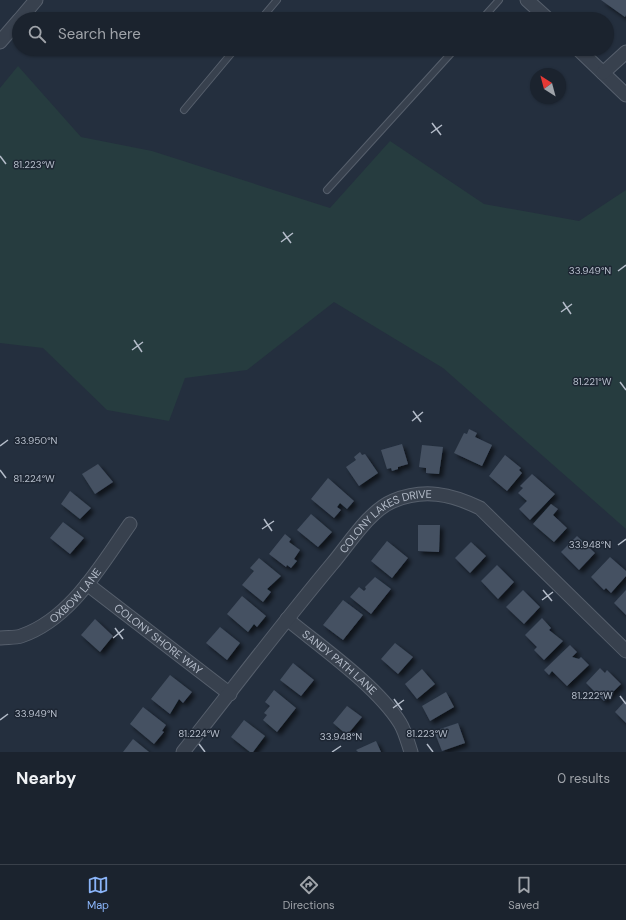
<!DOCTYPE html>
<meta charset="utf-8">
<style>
body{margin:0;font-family:"DM Sans",sans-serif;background:#282f3a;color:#f1f3f6}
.compass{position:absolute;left:530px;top:68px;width:36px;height:36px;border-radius:50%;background:#1b232e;box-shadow:0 1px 3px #0004;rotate:324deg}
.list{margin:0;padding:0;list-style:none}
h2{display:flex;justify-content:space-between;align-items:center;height:52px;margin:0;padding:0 16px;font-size:17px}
h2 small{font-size:13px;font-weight:400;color:#a0a4aa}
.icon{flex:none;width:22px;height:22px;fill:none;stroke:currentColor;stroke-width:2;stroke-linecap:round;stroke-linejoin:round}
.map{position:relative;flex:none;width:626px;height:752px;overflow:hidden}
.search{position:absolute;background:#1b232e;box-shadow:0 1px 3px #0004;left:12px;right:12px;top:12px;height:44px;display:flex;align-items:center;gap:10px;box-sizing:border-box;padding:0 14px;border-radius:22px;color:#a0a4aa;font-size:15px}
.sheet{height:112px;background:#1b232e}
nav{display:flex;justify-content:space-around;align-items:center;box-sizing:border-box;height:56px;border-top:1px solid #39404a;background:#1b232e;font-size:11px;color:#a0a4aa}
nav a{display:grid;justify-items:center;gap:2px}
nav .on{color:#8ab4f8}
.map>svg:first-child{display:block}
</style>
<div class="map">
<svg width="626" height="752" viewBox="0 0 626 752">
<defs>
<filter id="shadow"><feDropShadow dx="3.5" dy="3.5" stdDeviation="2" flood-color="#0009"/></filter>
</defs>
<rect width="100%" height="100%" fill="#242f3e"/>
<path fill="#263c3f" d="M18,66L81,137L152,151L330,208L390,141L484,204L579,221L626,190V529L443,368L334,302L247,370L185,378L169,421L107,410L43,348L0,343V88Z"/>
<g fill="#455162" filter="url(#shadow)">
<path d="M601,0H626V15L625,17Z"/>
<path d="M469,429L477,433L475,437L492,445L482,466L454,453L464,433L467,434Z"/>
<path d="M402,444L408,464L398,467V469L392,471L391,468L387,469L381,450Z"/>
<path d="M422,445L443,447L439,474L426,473V468L419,467Z"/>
<path d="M360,452L362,455L365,454L378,473L359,486L346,467L356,460L354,457Z"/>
<path d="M505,455L521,468L519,470L522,473L507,491L489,476Z"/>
<path d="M98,464L113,482L95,494L82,474Z"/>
<path d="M532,474L555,494L530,520L519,509L527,501L518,493L523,488L520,486Z"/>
<path d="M328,478L354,501L347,509L340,503L337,507L341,510L334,518L311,499Z"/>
<path d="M70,491L91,508L80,519L61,504Z"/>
<path d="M551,504L558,509L553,515L567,528L554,542L533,524Z"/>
<path d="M311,514L332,532L318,547L297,530Z"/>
<path d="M63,522L84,538L70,554L50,538Z"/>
<path d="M418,525H440L439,552L418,551Z"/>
<path d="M285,534L291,539L289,542L300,550L294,559L297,561L291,568L287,565L286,567L269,554Z"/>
<path d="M577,536L595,553L579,570L561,552Z"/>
<path d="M387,541L408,558L392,578L371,561Z"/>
<path d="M471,542L486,556L470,573L455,558Z"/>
<path d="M610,557L626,571V576L611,593L606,588L604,590L591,577Z"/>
<path d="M259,558L281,576L267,589L271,592L263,602L242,585L254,571L250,568Z"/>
<path d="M497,565L514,582L498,599L481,581Z"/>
<path d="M375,577L391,589L371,614L350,597L359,587L364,591L366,589L365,587Z"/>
<path d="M523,590L540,607L524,624L506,607Z"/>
<path d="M626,590V615L614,603Z"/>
<path d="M242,596L266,616L257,627L254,624L248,632L227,614Z"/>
<path d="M343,600L363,615L343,640L323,625Z"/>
<path d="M542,618L551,628L549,630L563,641L544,660L534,650L537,647L525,635Z"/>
<path d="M95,619L113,636L100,652L81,635Z"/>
<path d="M220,627L240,643L227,660L206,643Z"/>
<path d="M395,643L413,657L398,674L381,659Z"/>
<path d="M570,645L577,652L572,657L579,659L581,657L589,665L567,686L552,671L549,675L544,670Z"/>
<path d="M293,663L314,680L301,696L280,680Z"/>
<path d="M600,668L605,673L607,670L621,684L604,701L586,683Z"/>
<path d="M422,669L435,684L417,699L405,684Z"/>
<path d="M170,675L192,692L183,703L179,699L170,714L151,699Z"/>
<path d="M274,690L296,708L277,732L263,720L267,715L264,713L270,706L265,702Z"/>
<path d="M446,692L454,707L430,721L422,706Z"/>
<path d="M626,700V723L615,712Z"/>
<path d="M347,706L362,717L347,735L333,723Z"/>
<path d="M143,707L166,725L162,731L164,732L154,744L130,724Z"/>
<path d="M244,720L265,736L253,752H250L231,737Z"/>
<path d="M458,723L465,743L442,751L434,731Z"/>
<path d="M133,739L149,752H123Z"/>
<path d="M376,741L381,752H358L356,750Z"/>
</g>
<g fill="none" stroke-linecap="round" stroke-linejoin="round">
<defs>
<g id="service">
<path d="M261,19L277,0"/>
<path d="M482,19L499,0"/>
<path d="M184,110L235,49"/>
<path d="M327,190L455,49"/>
</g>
<g id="minor">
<path d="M527,0L548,19"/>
<path d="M20,19L36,0"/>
<path d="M0,42L19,20"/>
<path d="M578,49L626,95"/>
<path d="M603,73L626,52"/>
<path id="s1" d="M87,584L230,694"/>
<path id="s2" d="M287,619C321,647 377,686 400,723C405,731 408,743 411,752"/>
<path id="s3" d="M0,638C7,637 15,638 21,636C71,619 101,565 130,524"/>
<path id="s4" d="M183,752C233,689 281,625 332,564C349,544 369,511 393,501C424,488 451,494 480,508L626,651"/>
</g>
</defs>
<use href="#service" stroke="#565f6c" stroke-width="8"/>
<use href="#minor" stroke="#565f6c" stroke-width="15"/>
<use href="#service" stroke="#38414e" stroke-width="6"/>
<use href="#minor" stroke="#38414e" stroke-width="13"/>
</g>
<path fill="none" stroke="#b4bcc9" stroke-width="1.5" d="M432,123L441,135M431,133L442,125M0,156L6,164M283,232L291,243M281,242L293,233M618,271L626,265M563,302L571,314M561,312L572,304M134,340L142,352M132,350L143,342M620,382L626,390M413,411L421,422M412,421L423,412M0,446L8,440M0,470L6,478M264,519L272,531M262,529L274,521M618,545L626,539M543,590L552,601M542,600L553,592M115,628L123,639M113,638L124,629M620,696L626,704M394,699L402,710M393,708L404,700M0,720L8,714M199,744L205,752M427,744L433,752M332,752L341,746"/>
<g text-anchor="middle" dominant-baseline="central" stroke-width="3" stroke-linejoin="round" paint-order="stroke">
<g font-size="11" fill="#b4bcc9" stroke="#1d2633">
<text stroke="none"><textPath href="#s4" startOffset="312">COLONY LAKES DRIVE</textPath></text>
<text stroke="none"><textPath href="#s3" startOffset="90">OXBOW LANE</textPath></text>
<text stroke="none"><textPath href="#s1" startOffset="90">COLONY SHORE WAY</textPath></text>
<text stroke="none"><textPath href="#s2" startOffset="68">SANDY PATH LANE</textPath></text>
</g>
</g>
<g font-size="10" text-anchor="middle" fill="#b4bcc9" stroke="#1d2633" stroke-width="3" stroke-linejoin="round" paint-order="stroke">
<text x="34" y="168">81.223°W</text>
<text x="590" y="274">33.949°N</text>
<text x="592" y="385">81.221°W</text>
<text x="36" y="444">33.950°N</text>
<text x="34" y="482">81.224°W</text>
<text x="590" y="548">33.948°N</text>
<text x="592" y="699">81.222°W</text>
<text x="36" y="717">33.949°N</text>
<text x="199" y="737">81.224°W</text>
<text x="427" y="737">81.223°W</text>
<text x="341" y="740">33.948°N</text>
</g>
</svg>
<svg class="compass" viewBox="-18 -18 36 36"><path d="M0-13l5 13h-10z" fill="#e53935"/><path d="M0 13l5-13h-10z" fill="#a0a4aa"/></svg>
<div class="search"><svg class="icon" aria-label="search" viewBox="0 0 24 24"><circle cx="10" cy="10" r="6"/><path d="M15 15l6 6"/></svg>Search here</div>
</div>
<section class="sheet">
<h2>Nearby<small>0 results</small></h2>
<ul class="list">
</ul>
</section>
<nav>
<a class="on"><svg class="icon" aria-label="map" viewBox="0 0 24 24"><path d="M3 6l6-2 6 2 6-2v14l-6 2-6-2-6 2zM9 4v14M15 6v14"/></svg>Map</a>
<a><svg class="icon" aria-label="directions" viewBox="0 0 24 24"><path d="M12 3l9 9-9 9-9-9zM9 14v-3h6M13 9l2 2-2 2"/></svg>Directions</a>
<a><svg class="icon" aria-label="saved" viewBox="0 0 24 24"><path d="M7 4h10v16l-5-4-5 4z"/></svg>Saved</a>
</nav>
